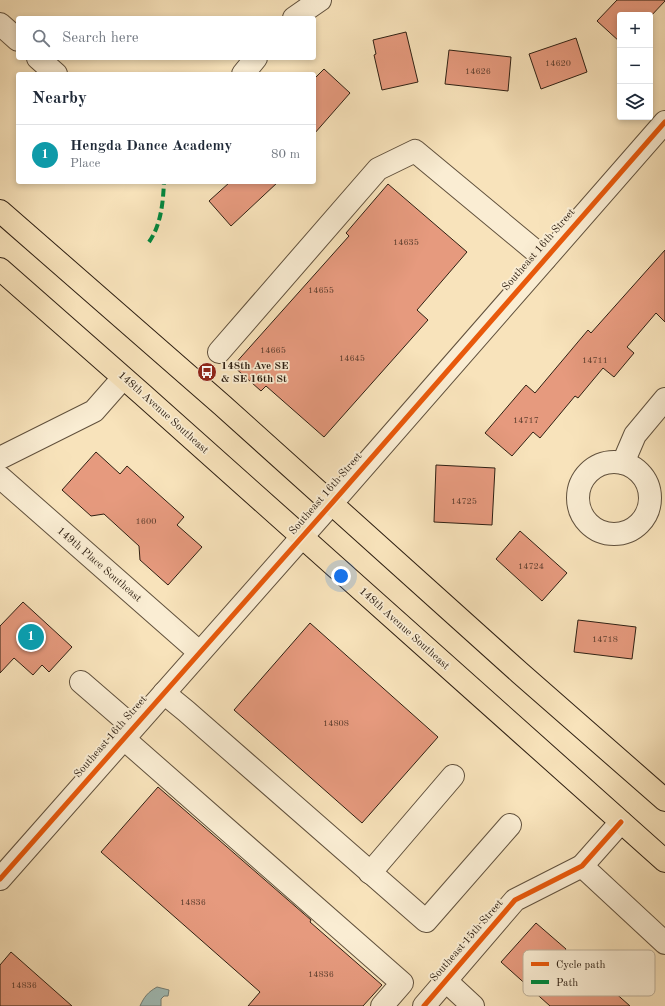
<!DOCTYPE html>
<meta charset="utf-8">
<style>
body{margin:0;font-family:"Old Standard TT",serif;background:#f2f2f3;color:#1f2937}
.controls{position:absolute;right:12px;top:12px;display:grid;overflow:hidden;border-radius:4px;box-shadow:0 2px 6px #0003}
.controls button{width:36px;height:36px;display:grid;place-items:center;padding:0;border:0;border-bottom:1px solid #e0e1e3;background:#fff;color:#1f2937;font:20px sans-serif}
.you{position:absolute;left:341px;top:576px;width:14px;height:14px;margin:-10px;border:3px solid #fff;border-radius:50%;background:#1a73e8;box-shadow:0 0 0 6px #1a73e833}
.badge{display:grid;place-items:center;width:26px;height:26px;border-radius:50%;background:#8f2418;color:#fff;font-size:13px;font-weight:700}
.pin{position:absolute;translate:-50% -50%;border:2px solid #fff;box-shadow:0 1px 4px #0006}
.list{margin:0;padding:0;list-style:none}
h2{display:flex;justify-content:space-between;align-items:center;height:52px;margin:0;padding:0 16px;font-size:17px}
h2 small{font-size:13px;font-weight:400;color:#747a83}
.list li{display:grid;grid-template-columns:26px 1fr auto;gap:12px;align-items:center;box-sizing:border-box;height:60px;padding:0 16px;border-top:1px solid #e0e1e3}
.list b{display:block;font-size:15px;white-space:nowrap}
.list p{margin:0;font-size:13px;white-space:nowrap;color:#747a83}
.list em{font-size:13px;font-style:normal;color:#747a83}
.icon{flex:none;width:22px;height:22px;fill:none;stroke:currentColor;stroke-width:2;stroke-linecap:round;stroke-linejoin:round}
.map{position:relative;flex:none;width:665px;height:1006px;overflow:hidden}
.search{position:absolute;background:#fff;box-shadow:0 2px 6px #0003;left:16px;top:16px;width:300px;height:44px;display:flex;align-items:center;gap:10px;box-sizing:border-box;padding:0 14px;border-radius:4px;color:#747a83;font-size:15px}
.panel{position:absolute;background:#fff;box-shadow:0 2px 6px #0003;left:16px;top:72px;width:300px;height:112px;border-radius:4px}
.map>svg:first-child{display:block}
</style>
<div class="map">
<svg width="665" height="1006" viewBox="0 0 665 1006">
<rect width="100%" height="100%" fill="#f8e3bb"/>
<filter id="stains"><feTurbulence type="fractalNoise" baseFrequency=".005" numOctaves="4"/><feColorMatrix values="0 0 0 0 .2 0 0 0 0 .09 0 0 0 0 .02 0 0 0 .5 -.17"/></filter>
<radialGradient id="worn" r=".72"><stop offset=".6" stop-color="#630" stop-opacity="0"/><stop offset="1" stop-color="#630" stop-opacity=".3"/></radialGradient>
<path fill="#a0bdb8" stroke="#737e76" d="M157,987L169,990L168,996H164L161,999V1006H140C144,997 148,992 157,987Z"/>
<g fill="#e69a7e" stroke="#2f2013">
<path d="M617,0H665V1L650,17V15H620V42L597,21Z"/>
<path d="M406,32L418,82L382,90L374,55L376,54L373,40Z"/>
<path d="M576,38L587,72L541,89L529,54Z"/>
<path d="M449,50L511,57L508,91L445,84Z"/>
<path d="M324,69L350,93L314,134V79Z"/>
<path d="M230,182H278L231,226L209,201Z"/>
<path d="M388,184L467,252L417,310L428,320L324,437L266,386L261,391L233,366L349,236L346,233Z"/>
<path d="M665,250V322L656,313L627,347L634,353L614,377L603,368L578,398L575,396L540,438L533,432L512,456L485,433L526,385L535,393L588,330L591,333Z"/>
<path d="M96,452L120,474L127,466L184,517L177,525L202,547L168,585L140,560L139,546L104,514L91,516L62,490Z"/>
<path d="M436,465L495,468L492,525L434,522Z"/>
<path d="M520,531L567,573L542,601L496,559Z"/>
<path d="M23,602L72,647L49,672L42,665L33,675L14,658L0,673V626Z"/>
<path d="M578,620L636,627L632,659L574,652Z"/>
<path d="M310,623L438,737L362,823L234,710Z"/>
<path d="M158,787L311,920L310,922L382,985L363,1006H248L260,992L101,852Z"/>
<path d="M536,923L566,949L564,952L601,984L603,982L630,1006H550L501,962Z"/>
<path d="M11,952L72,1006H0V965Z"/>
</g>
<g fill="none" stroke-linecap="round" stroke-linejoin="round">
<defs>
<g id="minor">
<path d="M294,18L320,0"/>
<path d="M0,24L18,40"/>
<path d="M38,58L56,74"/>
<path d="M243,74L256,58"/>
<path d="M219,352L378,169L415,151L545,259"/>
<path d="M0,458L94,411L123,378"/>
<circle cx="614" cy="498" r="36"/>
<path d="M623,463L635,435L665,399"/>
<path d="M0,477L199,652"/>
<path d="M81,682L133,727"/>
<path d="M164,693L186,711L426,921L510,825"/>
<path d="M123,738L402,983L382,1006"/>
<path d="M582,866L665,943"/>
<path d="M370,873L453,776"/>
<path d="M0,879L332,503L665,122"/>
<path d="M446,981L473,1006"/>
<path d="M424,1006L515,900L582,866L621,822"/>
</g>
<g id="major">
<path d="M0,211L222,405L520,673L665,800"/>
<path d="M0,269L142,394L665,861"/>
</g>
</defs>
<use href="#minor" stroke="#61513d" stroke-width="24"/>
<use href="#major" stroke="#2f2013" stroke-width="24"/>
<use href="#minor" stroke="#faedd3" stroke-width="22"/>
<use href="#major" stroke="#f8e3bb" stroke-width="22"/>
<path stroke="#00873e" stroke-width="4" stroke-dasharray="8 4" stroke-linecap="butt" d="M149,242C161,225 163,203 164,182"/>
<defs>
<g id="cycleway">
<path d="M0,879L332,503L665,122"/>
<path d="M424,1006L515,900L582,866L621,822"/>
</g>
</defs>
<use href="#cycleway" stroke="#faedd3" stroke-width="8"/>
<use href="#cycleway" stroke="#e8590c" stroke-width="5"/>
</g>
<defs>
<symbol id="bus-disc" viewBox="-11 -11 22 22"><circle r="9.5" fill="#8f2418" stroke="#faedd3"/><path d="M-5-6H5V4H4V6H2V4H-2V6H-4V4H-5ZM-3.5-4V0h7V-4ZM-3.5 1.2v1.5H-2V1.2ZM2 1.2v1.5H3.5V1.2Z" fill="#fff"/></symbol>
</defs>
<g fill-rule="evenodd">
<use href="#bus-disc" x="196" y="361" width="22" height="22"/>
</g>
<g text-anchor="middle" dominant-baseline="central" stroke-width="3.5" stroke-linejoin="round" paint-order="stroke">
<g font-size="9" fill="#5d3e2e">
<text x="558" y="63">14620</text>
<text x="478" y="71">14626</text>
<text x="406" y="242">14635</text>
<text x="321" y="290">14655</text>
<text x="273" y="350">14665</text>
<text x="352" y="358">14645</text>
<text x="595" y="360">14711</text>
<text x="526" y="420">14717</text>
<text x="464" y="501">14725</text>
<text x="146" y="521">1600</text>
<text x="531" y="566">14724</text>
<text x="605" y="639">14718</text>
<text x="336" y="723">14808</text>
<text x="193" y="902">14836</text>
<text x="321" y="974">14836</text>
<text x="24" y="985">14836</text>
</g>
<g font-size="11" fill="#2f2013" stroke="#faedd3">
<text transform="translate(539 250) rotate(-49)">Southeast 16th Street</text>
<text transform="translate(163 413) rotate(42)">148th Avenue Southeast</text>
<text transform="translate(326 494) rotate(-49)">Southeast 16th Street</text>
<text transform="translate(99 565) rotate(41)">149th Place Southeast</text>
<text transform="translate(404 629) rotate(42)">148th Avenue Southeast</text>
<text transform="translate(111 737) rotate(-49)">Southeast 16th Street</text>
<text transform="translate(467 941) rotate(-49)">Southeast 15th Street</text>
</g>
<g font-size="11" font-weight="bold" fill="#2f2013" stroke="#faedd3" text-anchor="start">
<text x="221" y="366">148th Ave SE<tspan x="221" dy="13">&amp; SE 16th St</tspan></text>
</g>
</g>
<rect x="523" y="950" width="132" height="46" rx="6" fill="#faedd3" stroke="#bdb099" stroke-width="1"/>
<rect x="531" y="962" width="18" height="4" fill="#e8590c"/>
<rect x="531" y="980" width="18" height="4" fill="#00873e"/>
<g font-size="11" fill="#2f2013">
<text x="556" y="968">Cycle path</text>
<text x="556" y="986">Path</text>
</g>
<rect width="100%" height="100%" filter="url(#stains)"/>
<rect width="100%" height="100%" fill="url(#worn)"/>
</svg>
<div class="controls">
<button>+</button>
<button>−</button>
<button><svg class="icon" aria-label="layers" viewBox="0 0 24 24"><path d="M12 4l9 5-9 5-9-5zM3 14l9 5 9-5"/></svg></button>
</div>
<div class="you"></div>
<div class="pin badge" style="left:31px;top:637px;background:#0f9aa8">1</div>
<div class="search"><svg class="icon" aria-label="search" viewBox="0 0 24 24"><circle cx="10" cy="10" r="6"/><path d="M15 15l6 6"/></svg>Search here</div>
<section class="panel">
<h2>Nearby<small></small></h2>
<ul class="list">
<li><span class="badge" style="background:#0f9aa8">1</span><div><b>Hengda Dance Academy</b><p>Place</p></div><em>80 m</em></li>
</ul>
</section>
</div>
